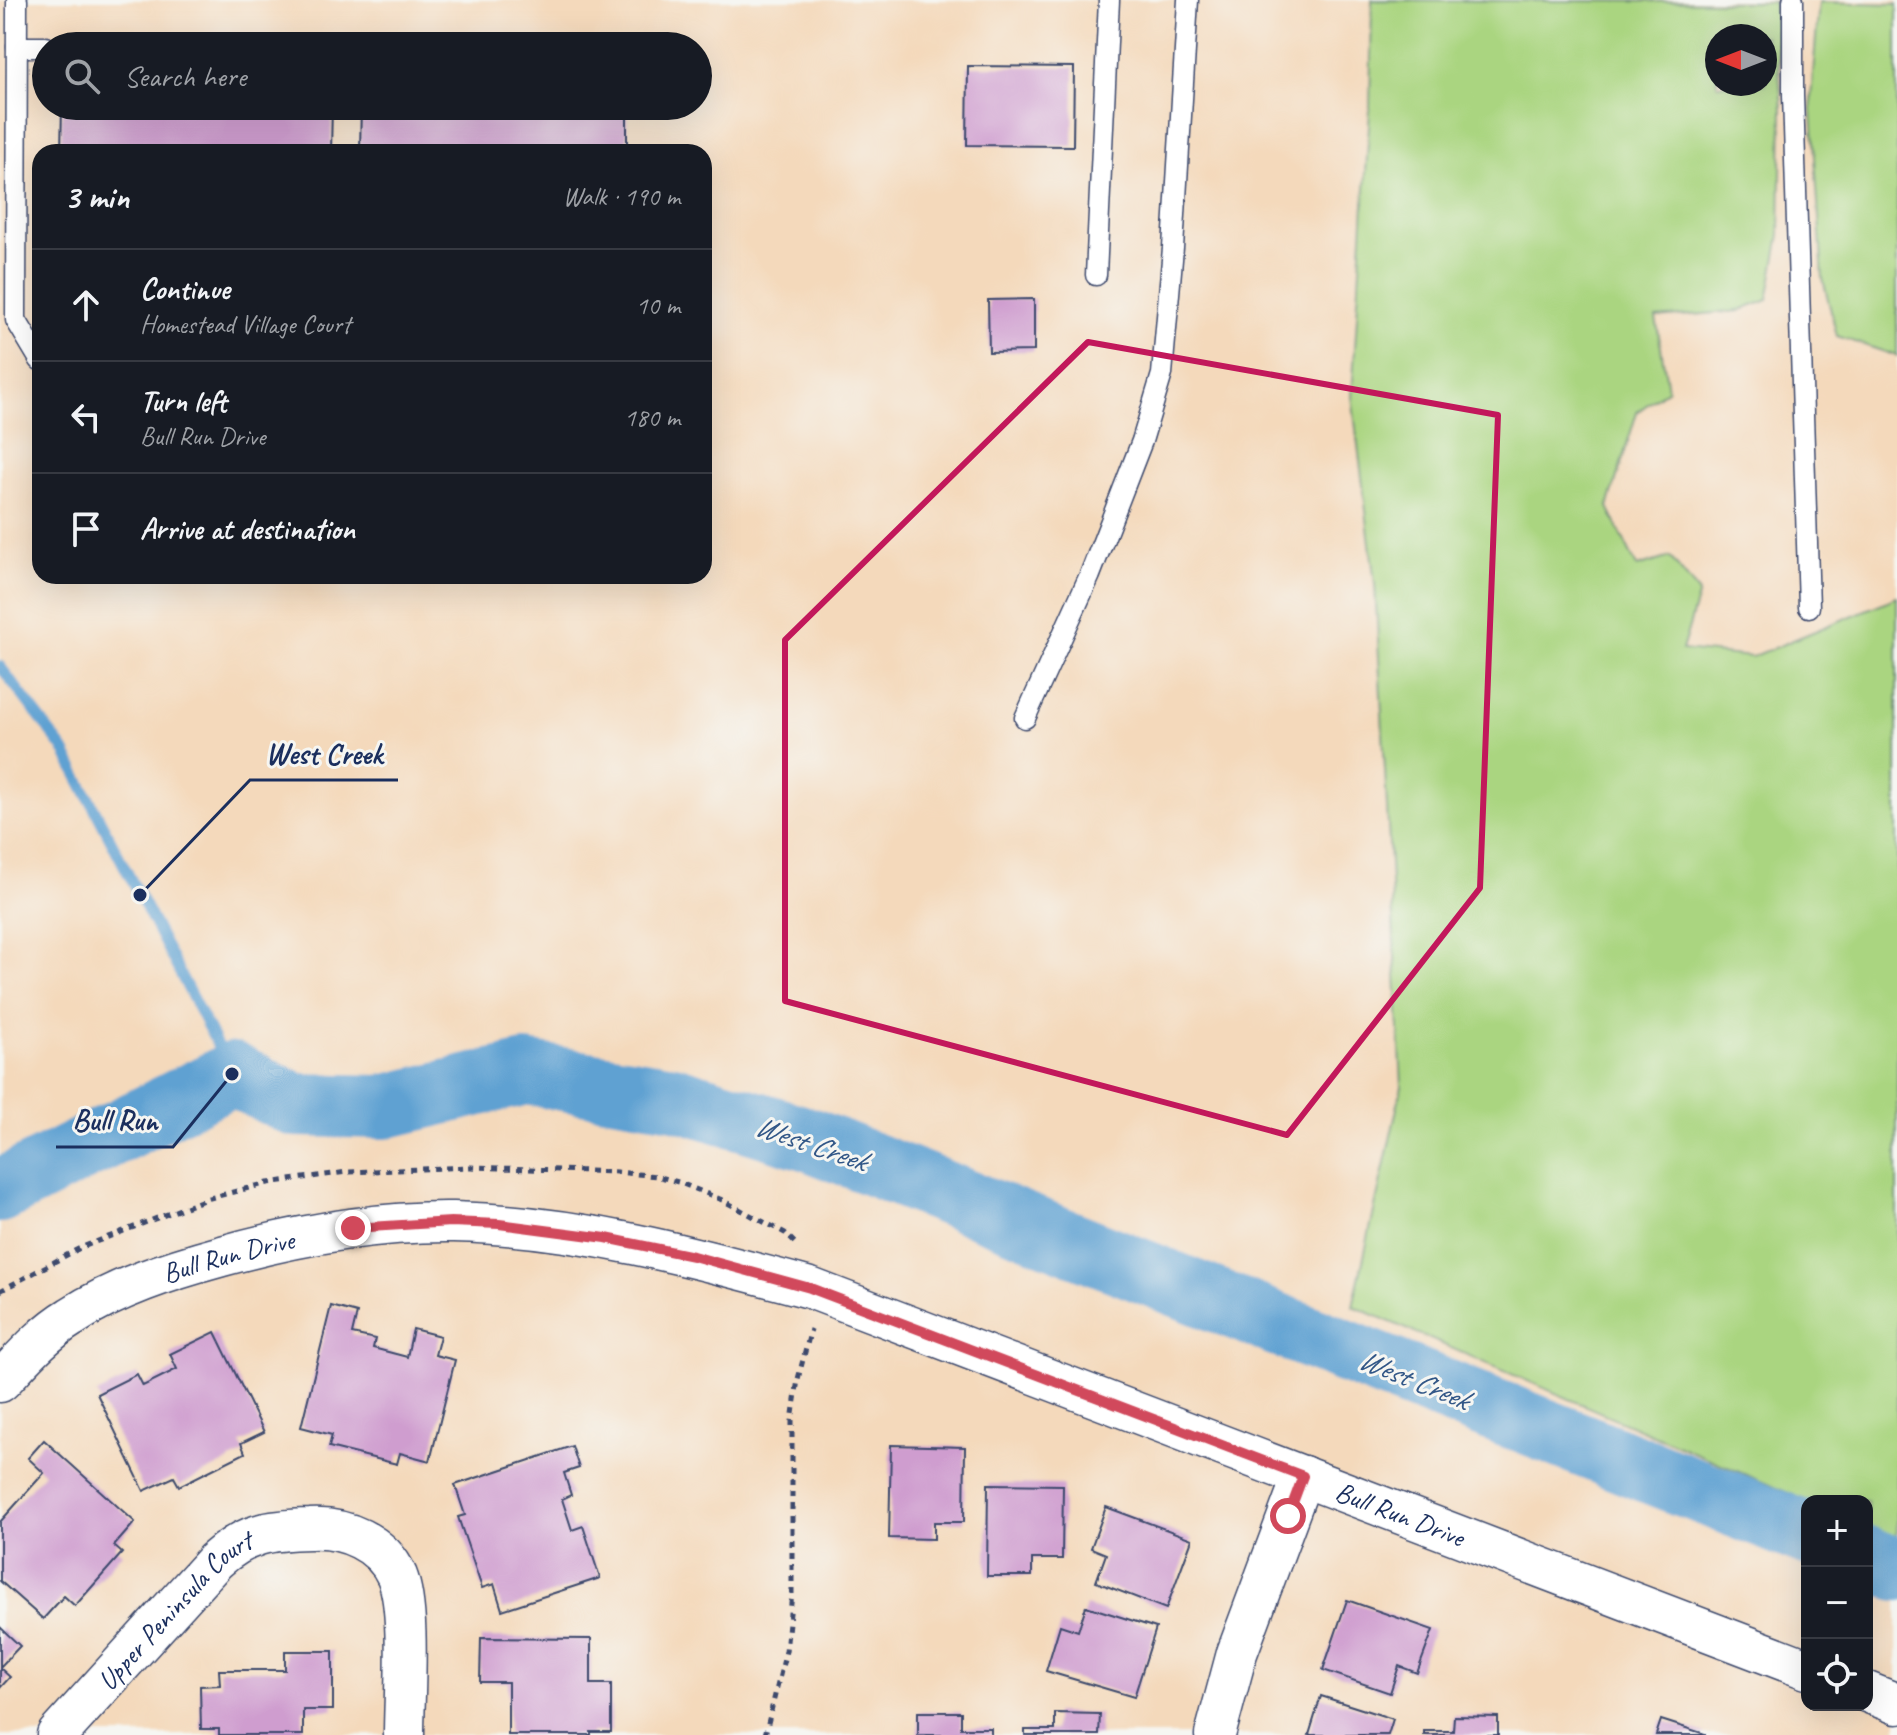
<!DOCTYPE html>
<meta charset="utf-8">
<style>
body{margin:0;font-family:Caveat,sans-serif;background:#20242c;color:#f1f3f6}
.controls{position:absolute;right:24px;bottom:24px;display:grid;overflow:hidden;border-radius:16px;box-shadow:0 8px 32px #0002}
.controls button{width:72px;height:72px;display:grid;place-items:center;padding:0;border:0;border-bottom:2px solid #363941;background:#171b24;color:#f1f3f6;font:40px sans-serif}
.compass{position:absolute;left:1705px;top:24px;width:72px;height:72px;border-radius:50%;background:#171b24;box-shadow:0 8px 32px #0002;rotate:270deg}
.stop{position:absolute;width:24px;height:24px;margin:-18px;border:6px solid #d1495b;border-radius:50%;background:#fff}
.stop.end{background:#d1495b;border-color:#fff;box-shadow:0 2px 8px #0008}
.list{margin:0;padding:0;list-style:none}
h2{display:flex;justify-content:space-between;align-items:center;height:104px;margin:0;padding:0 32px;font-size:34px}
h2 small{font-size:26px;font-weight:400;color:#9ea1a6}
.list li{display:grid;grid-template-columns:52px 1fr auto;gap:24px;align-items:center;box-sizing:border-box;height:112px;padding:0 32px;border-top:2px solid #363941}
.list b{display:block;font-size:30px;white-space:nowrap}
.list p{margin:0;font-size:26px;white-space:nowrap;color:#9ea1a6}
.list em{font-size:26px;font-style:normal;color:#9ea1a6}
.icon{flex:none;width:44px;height:44px;fill:none;stroke:currentColor;stroke-width:2;stroke-linecap:round;stroke-linejoin:round}
.map{position:relative;flex:none;width:1897px;height:1735px;overflow:hidden}
.search{position:absolute;background:#171b24;box-shadow:0 8px 32px #0002;left:32px;top:32px;width:680px;height:88px;display:flex;align-items:center;gap:20px;box-sizing:border-box;padding:0 28px;border-radius:44px;color:#9ea1a6;font-size:30px}
.panel{position:absolute;background:#171b24;box-shadow:0 8px 32px #0002;left:32px;top:144px;width:680px;height:440px;border-radius:24px}
.map>svg:first-child{display:block}
</style>
<div class="map">
<svg width="1897" height="1735" viewBox="0 0 1897 1735">
<rect width="100%" height="100%" fill="#f6f6f2"/>
<filter id="ink" filterUnits="userSpaceOnUse"><feTurbulence type="fractalNoise" baseFrequency=".0125" numOctaves="2"/><feDisplacementMap in="SourceGraphic" scale="16" xChannelSelector="R" yChannelSelector="G"/><feConvolveMatrix kernelMatrix="1 2 1 2 8 2 1 2 1" color-interpolation-filters="sRGB"/></filter>
<filter id="wash" filterUnits="userSpaceOnUse"><feTurbulence type="fractalNoise" baseFrequency=".006" numOctaves="4" result="noise"/><feDisplacementMap in="SourceGraphic" scale="32" xChannelSelector="R" yChannelSelector="G"/><feGaussianBlur stdDeviation="1.8" result="paint"/><feColorMatrix in="noise" values="0 0 0 0 0 0 0 0 0 0 0 0 0 0 0 0 0 1.4 0 .05"/><feComposite in="paint" operator="in"/></filter>
<g filter="url(#wash)">
<rect width="100%" height="100%" fill="#f4d9bb"/>
<g fill="#aad580" stroke="#62826f" stroke-width="2" fill-rule="evenodd">
<path d="M1372,0L1774,2L1782,109L1780,235L1768,300L1740,311L1656,318L1668,389L1637,412L1608,507L1637,567L1670,557L1699,593L1682,650L1752,657L1897,597V1540L1867,1527V1501H1807L1353,1306L1402,1086L1375,584L1352,396L1370,109ZM1717,36H1765V84H1717Z"/>
<path d="M1819,2L1897,4V356L1837,336L1823,279L1811,97Z"/>
</g>
<g fill="none" stroke-linecap="round" stroke-linejoin="round">
<path stroke="#5ea1d2" stroke-width="11" d="M0,666L64,750L232,1074"/>
<g stroke="#5ea1d2" stroke-width="64">
<path d="M0,1191L232,1074L295,1105L383,1107L526,1073L673,1097L811,1140L1807,1534"/>
<path d="M1867,1558L1897,1569"/>
</g>
</g>
<g id="blocks">
<g fill="#cf9dcf">
<path d="M968,66L1074,67L1073,146L967,145Z"/>
<path d="M62,106H332L331,152H61Z"/>
<path d="M361,106H627V152H360Z"/>
<path d="M1034,299V351L989,352L988,300Z"/>
<path d="M331,1306L357,1313L352,1334L375,1339L373,1348L407,1357L413,1329L440,1336L435,1355L455,1360L430,1461L400,1453L397,1464L329,1447L332,1435L301,1427Z"/>
<path d="M215,1332L264,1432L241,1443L245,1453L179,1486L174,1477L144,1491L97,1394L137,1374L143,1386L177,1369L170,1354Z"/>
<path d="M44,1440L135,1522L114,1546L122,1553L75,1606L64,1596L43,1619L0,1581V1522L44,1473L28,1458Z"/>
<path d="M891,1445L965,1447L964,1522H934V1539L889,1538Z"/>
<path d="M572,1446L579,1468L564,1473L571,1495L562,1499L572,1530L583,1526L600,1578L502,1610L494,1584L482,1588L458,1517L465,1515L455,1485Z"/>
<path d="M988,1484L1063,1485L1062,1559H1032V1576H987Z"/>
<path d="M1106,1507L1192,1539L1166,1609L1096,1582L1106,1554L1091,1548Z"/>
<path d="M1347,1600L1433,1630L1417,1673L1399,1666L1390,1693L1323,1670Z"/>
<path d="M1086,1606L1156,1628L1134,1697L1046,1671L1060,1625L1078,1631Z"/>
<path d="M0,1627L20,1646L0,1667Z"/>
<path d="M481,1638L591,1639V1684H611V1732H591V1735H508V1682H480Z"/>
<path d="M285,1651H333V1710H303V1735H219V1729H201L200,1686L220,1685L219,1670H285Z"/>
<path d="M0,1668L10,1677L0,1688Z"/>
<path d="M1321,1696L1393,1719L1388,1735H1309Z"/>
<path d="M918,1712H961V1728H991V1735H918Z"/>
<path d="M1055,1713L1100,1714L1099,1735H1025V1730H1055Z"/>
<path d="M1454,1716L1498,1717V1735H1424V1731H1453Z"/>
<path d="M1661,1720L1705,1734V1735H1656Z"/>
</g>
</g>
</g>
<g filter="url(#ink)">
<use href="#blocks" fill-opacity="0" stroke="#3c486c" stroke-width="2"/>
<g fill="none" stroke-linecap="round" stroke-linejoin="round">
<defs>
<g id="service">
<path d="M17,0L16,320L40,360"/>
<path d="M1793,0V95L1809,607"/>
<path d="M17,47H46"/>
<path d="M1096,275L1109,0"/>
<path d="M1025,718L1090,575L1142,441L1162,374L1173,248L1188,0"/>
</g>
<g id="minor">
<path id="s1" d="M0,1382C22,1359 43,1334 71,1317C115,1288 171,1270 222,1256C297,1235 376,1221 454,1222C576,1225 693,1256 810,1288L1807,1669"/>
<path d="M1867,1692L1897,1704"/>
<path id="s2" d="M57,1735L215,1561C246,1533 269,1530 310,1529C344,1527 382,1542 397,1576C411,1611 404,1694 404,1735"/>
<path d="M1215,1735L1237,1653L1303,1476"/>
</g>
</defs>
<use href="#service" stroke="#3c486c" stroke-width="23"/>
<use href="#minor" stroke="#3c486c" stroke-width="43"/>
<g stroke="#3c486c" stroke-width="5" stroke-dasharray="6 6" stroke-linecap="butt">
<path d="M0,1291L80,1248L206,1199L268,1183L347,1172L471,1167L617,1172L657,1176L678,1182L720,1199L785,1233L795,1243"/>
<path d="M765,1735L786,1651L792,1594V1421L798,1379L811,1329"/>
</g>
<use href="#service" stroke="#fff" stroke-width="20"/>
<use href="#minor" stroke="#fff" stroke-width="40"/>
</g>
</g>
<g fill="none" stroke-linecap="round" stroke-linejoin="round" filter="url(#ink)">
<path stroke="#d1495b" stroke-width="10" d="M353,1228L451,1222L499,1224L606,1238L693,1256L810,1288L1303,1476L1288,1516"/>
</g>
<path fill="none" stroke="#c2185b" stroke-width="6" stroke-linejoin="round" d="M1088,342L1498,415L1480,888L1287,1135L785,1001V640Z"/>
<g text-anchor="middle" dominant-baseline="central" stroke-width="6" stroke-linejoin="round" paint-order="stroke">
<g font-size="28" fill="#1b2f5e" stroke="#f6f6f2">
<text stroke="none"><textPath href="#s1" startOffset="266">Bull Run Drive</textPath></text>
<text stroke="none"><textPath href="#s1" startOffset="1490">Bull Run Drive</textPath></text>
<text stroke="none"><textPath href="#s2" startOffset="172">Upper Peninsula Court</textPath></text>
</g>
<g font-size="30" font-style="italic" fill="#325787" stroke="#f6f6f2">
<text transform="translate(811 1143) rotate(19)">West Creek</text>
<text transform="translate(1414 1379) rotate(22)">West Creek</text>
</g>
</g>
<path fill="none" stroke="#1b2f5e" stroke-width="3" d="M140 895L250 780H398M232 1074L173 1147H56"/>
<g fill="#1b2f5e" stroke="#f6f6f2" stroke-width="3">
<circle cx="140" cy="895" r="8"/>
<circle cx="232" cy="1074" r="8"/>
</g>
<g font-size="30" text-anchor="middle" font-weight="bold" fill="#1b2f5e" stroke="#f6f6f2" stroke-width="6" stroke-linejoin="round" paint-order="stroke">
<text x="324" y="764">West Creek</text>
<text x="115" y="1130">Bull Run</text>
</g>
</svg>
<div class="controls">
<button>+</button>
<button>−</button>
<button><svg class="icon" aria-label="locate" viewBox="0 0 24 24"><circle cx="12" cy="12" r="6"/><path d="M12 2v4M12 18v4M2 12h4M18 12h4"/></svg></button>
</div>
<svg class="compass" viewBox="-18 -18 36 36"><path d="M0-13l5 13h-10z" fill="#e53935"/><path d="M0 13l5-13h-10z" fill="#9ea1a6"/></svg>
<div class="stop" style="left:1288px;top:1516px"></div>
<div class="stop end" style="left:353px;top:1228px"></div>
<div class="search"><svg class="icon" aria-label="search" viewBox="0 0 24 24"><circle cx="10" cy="10" r="6"/><path d="M15 15l6 6"/></svg>Search here</div>
<section class="panel">
<h2>3 min<small>Walk · 190 m</small></h2>
<ul class="list">
<li><svg class="icon" aria-label="ahead" viewBox="0 0 24 24"><path d="M12 20V5M6 11l6-6 6 6"/></svg><div><b>Continue</b><p>Homestead Village Court</p></div><em>10 m</em></li>
<li><svg class="icon" aria-label="left" viewBox="0 0 24 24"><path d="M17 20v-9H6M10 6l-5 5 5 5"/></svg><div><b>Turn left</b><p>Bull Run Drive</p></div><em>180 m</em></li>
<li><svg class="icon" aria-label="arrive" viewBox="0 0 24 24"><path d="M6 21V4h12l-3 4 3 4H6"/></svg><div><b>Arrive at destination</b></div></li>
</ul>
</section>
</div>
